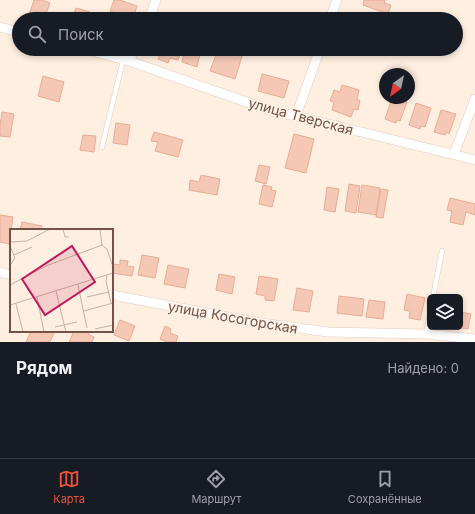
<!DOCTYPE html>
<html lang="ru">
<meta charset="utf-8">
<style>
body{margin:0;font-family:Inter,sans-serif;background:#20242c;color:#f1f3f6}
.controls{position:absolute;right:12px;bottom:12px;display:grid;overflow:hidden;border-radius:6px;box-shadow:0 2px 6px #0003}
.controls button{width:36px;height:36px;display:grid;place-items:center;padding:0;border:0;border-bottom:1px solid #363941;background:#171b24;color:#f1f3f6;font:20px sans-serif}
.compass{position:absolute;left:379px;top:68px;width:36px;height:36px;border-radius:50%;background:#171b24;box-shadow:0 2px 6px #0003;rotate:213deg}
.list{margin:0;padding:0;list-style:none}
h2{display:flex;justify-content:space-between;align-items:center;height:52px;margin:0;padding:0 16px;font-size:17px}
h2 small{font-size:13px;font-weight:400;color:#9ea1a6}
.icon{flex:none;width:22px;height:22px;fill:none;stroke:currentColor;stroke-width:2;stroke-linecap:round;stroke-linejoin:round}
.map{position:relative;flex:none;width:475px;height:342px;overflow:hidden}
.search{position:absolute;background:#171b24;box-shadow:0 2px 6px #0003;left:12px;right:12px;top:12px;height:44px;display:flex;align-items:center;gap:10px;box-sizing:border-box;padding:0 14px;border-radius:22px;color:#9ea1a6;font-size:15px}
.sheet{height:116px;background:#171b24}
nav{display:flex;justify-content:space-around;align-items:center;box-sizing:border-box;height:56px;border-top:1px solid #363941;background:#171b24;font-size:11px;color:#9ea1a6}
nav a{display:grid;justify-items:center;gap:2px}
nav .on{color:#f1523c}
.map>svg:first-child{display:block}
</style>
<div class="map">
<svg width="475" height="342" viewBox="0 0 475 342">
<rect width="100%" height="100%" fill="#feefe0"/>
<g fill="#f5c8b5" stroke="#e9ac95">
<path d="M34,0H42L50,3L44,19L35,16L36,14L30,12Z"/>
<path d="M114,0H120L137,6L133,19L110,11Z"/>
<path d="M364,0H385L384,3L391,5L388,14L363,5Z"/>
<path d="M76,8L90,12L88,19H72Z"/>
<path d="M162,49H182L178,60L170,58L168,63L158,59Z"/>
<path d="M218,49H232L243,53L235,79L210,71Z"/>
<path d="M185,50L200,54L197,67L182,62Z"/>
<path d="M262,74L289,81L284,98L258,91Z"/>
<path d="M43,76L64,82L59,102L38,96Z"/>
<path d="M342,85L359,90L357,99L360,101L358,110L354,109L351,117L332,110L334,102L330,101L334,90L340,92Z"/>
<path d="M392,98L407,102L400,121L397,120L396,123L385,119Z"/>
<path d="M416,103L431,108L425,127L421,126L420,129L409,125Z"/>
<path d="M441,110L456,114L449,134L446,132L445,135L434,132Z"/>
<path d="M2,112L14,114L10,137L0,136V125Z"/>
<path d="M116,123L130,125L127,145L113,143Z"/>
<path d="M154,132L183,140L178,157L155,151L158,142L151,141Z"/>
<path d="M294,134L314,139L306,173L285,168Z"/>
<path d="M83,135L96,136L94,152L80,150Z"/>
<path d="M259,165L270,167L266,184L255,181Z"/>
<path d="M201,175L220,179L217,195L189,190L190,180L199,182Z"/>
<path d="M349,184L360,186L356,213L345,211Z"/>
<path d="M263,185L272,187L271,190L276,191L272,207L259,204Z"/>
<path d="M362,185L380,188L376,215L358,212Z"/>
<path d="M327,187L339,189L335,212L324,210Z"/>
<path d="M381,189L388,190L383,218L376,217Z"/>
<path d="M450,198L475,204V215L466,212L463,225L450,222L452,211L447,210Z"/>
<path d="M0,215L13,217L9,244L0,242Z"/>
<path d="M22,222L42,226L41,230H20Z"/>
<path d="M142,255L159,258L155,278L138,275Z"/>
<path d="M120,260L128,261L127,266L134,267L132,276L112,273L113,264L120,265Z"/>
<path d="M168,265L189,269L185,288L164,284Z"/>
<path d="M219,274L235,277L232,294L216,290Z"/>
<path d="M259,276L278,279L274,301L265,300V296L256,294Z"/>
<path d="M297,288L313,291L309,312L293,310Z"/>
<path d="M407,294L425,298L420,320L409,318L410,311L404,310Z"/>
<path d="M339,296L364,299L362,316L337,313Z"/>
<path d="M369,300L385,302L383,319L366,317Z"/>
<path d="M460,312L471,314L468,329L455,327H460Z"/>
<path d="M120,320L135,326L129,341L114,335Z"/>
<path d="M165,326L171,329L170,333L178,336L176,342H167L160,339Z"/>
<path d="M31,331H55L50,342H26Z"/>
<path d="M74,331H86L89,332L88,334L94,337L92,342H69Z"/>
</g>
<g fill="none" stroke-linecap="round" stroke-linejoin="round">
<defs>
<g id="lane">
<path d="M102,147L123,60"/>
<path d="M433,297L442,251"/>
<path d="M426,334L430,314"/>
</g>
<g id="street">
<path d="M149,19L156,0"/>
<path d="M330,19L337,0"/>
<path d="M0,27L19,32"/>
<path d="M84,49L129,61L275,112L296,116L475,160"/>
<path d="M129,61L135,49"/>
<path d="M296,116L320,49"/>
<path d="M454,154L475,99"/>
<path d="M0,272L11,275"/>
<path d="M112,295L261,323L328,332L426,334L475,339"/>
</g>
</defs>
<use href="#lane" stroke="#e4ccbe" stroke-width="5.5"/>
<use href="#street" stroke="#e4ccbe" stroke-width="10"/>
<use href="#lane" stroke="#fff" stroke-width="4.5"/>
<use href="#street" stroke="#fff" stroke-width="9"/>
</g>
<g text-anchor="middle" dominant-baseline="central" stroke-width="3" stroke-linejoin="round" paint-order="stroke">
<g font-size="14" fill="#765246" stroke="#fff3e7">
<text transform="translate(301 116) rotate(15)">улица Тверская</text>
<text transform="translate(233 317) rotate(10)">улица Косогорская</text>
</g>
</g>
<g transform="translate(10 229)">
<rect width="103" height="103" fill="#feefe0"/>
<path fill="none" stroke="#c8b0a2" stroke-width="1" d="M53,0L55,8H59M90,0L92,16L97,20L103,38M0,13L17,12L40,0M0,17L5,29L0,36M4,26L22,18M97,46L96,52L101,74M0,56L36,37L92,16M68,56L77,99M46,62L56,103M27,68L34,103M77,68L99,63M6,75L13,103M0,76L103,44M74,82L103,74M45,98L67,93M85,100L103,96"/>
<path fill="#c2185b" fill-opacity="0.15" stroke="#c2185b" stroke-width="2" d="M62,17L85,53L35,86L12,50Z"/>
<rect width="103" height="103" fill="none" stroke="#765246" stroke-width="2"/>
</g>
</svg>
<div class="controls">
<button><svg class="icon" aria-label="layers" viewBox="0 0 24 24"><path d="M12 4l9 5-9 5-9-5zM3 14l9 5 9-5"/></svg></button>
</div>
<svg class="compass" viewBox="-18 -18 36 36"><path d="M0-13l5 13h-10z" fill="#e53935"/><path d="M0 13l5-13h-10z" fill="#9ea1a6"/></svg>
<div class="search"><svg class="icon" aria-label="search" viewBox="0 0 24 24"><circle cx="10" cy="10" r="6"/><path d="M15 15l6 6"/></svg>Поиск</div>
</div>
<section class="sheet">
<h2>Рядом<small>Найдено: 0</small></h2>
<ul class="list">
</ul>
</section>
<nav>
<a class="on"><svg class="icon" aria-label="map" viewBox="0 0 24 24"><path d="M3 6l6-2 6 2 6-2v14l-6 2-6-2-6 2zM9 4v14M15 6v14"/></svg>Карта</a>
<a><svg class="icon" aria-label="directions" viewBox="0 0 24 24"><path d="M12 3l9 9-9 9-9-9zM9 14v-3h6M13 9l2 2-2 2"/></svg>Маршрут</a>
<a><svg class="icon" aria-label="saved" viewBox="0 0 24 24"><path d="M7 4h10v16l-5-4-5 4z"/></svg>Сохранённые</a>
</nav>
